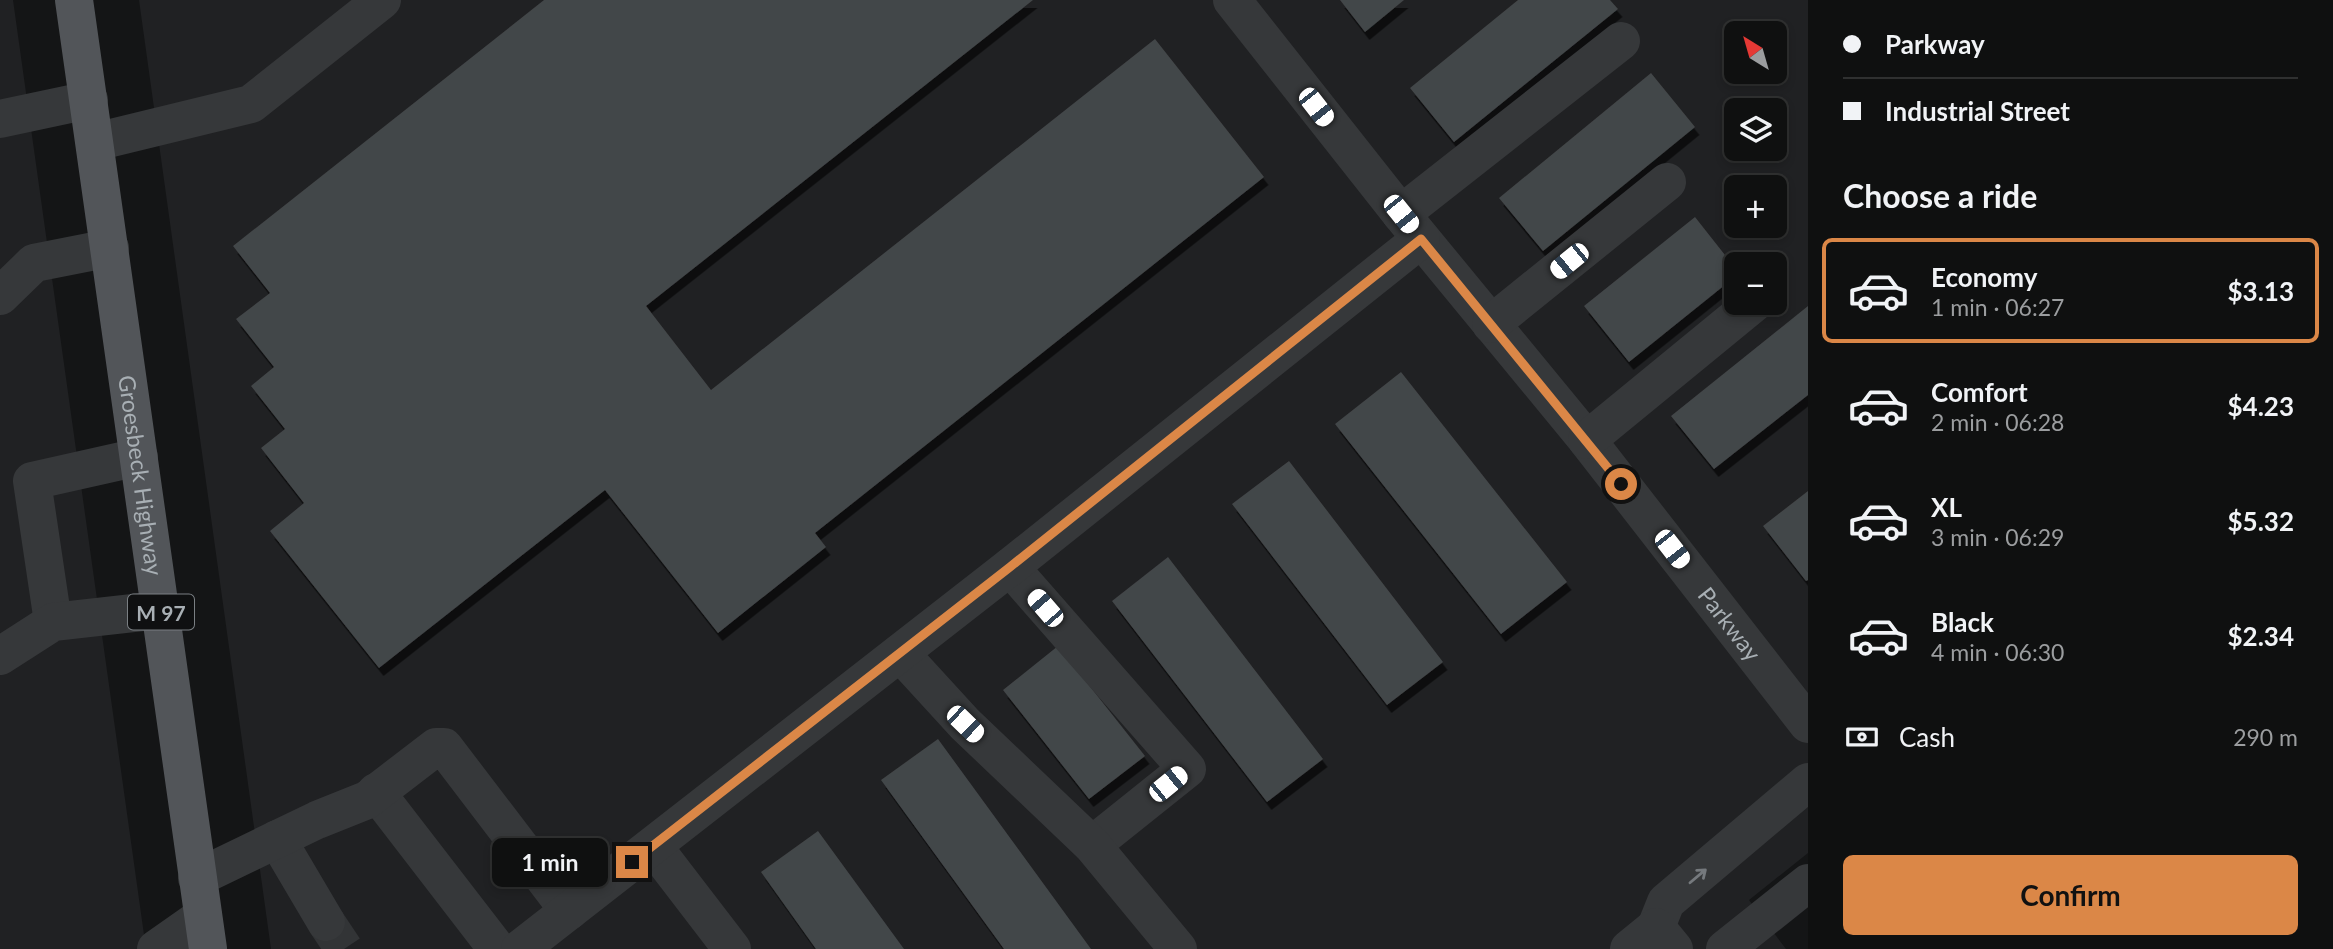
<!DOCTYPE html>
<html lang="en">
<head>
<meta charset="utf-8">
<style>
	:root { --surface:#0f1010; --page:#1d1e1e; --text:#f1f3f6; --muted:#9b9d9f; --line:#2f3030; --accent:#db8747 }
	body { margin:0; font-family:Lato,sans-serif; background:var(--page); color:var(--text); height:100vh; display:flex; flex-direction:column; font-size:26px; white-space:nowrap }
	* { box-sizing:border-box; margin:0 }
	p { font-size:23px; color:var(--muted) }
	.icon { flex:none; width:38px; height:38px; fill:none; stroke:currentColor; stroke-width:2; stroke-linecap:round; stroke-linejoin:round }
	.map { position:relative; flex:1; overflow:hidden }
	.panel { display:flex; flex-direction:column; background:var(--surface); width:525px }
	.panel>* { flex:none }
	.top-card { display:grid; align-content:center; height:154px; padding:0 35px; background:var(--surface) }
	.needle { width:46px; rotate:323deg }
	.fabs { position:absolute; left:1724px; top:21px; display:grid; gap:14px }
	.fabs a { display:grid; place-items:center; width:63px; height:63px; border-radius:10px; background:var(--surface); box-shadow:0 4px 10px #0003,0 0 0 2px var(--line); font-size:35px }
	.end { position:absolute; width:32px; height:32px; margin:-16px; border:9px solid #db8747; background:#111; box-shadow:0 0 0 4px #111 }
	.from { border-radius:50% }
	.bubble { position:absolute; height:49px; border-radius:10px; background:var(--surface); box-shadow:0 4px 10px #0003,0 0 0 2px var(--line); font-size:23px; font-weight:700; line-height:49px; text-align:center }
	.car { position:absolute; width:21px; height:42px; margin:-21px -10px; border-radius:9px; box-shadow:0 0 5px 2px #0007; background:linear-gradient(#fff 24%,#345 0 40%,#fff 0 76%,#345 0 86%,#fff 0) }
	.top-card b { display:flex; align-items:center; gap:24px; height:66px; font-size:26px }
	.top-card b+b { border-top:2px solid var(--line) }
	.top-card i { width:18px; height:18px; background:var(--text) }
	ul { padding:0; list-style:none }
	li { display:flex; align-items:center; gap:21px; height:105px; margin:0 14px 10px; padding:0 21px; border:4px solid transparent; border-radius:10px }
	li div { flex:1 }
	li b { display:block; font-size:26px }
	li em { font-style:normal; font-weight:700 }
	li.on { border-color:var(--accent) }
	li>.icon { width:63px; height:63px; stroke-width:1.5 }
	h2 { padding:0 35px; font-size:32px; line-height:84px }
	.pay { display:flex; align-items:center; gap:18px; height:77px; padding:0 35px; font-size:26px }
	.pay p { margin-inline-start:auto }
	.cta { display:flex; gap:14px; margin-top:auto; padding:14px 35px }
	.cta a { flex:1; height:80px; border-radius:10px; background:var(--accent); color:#111; font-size:28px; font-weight:700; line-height:80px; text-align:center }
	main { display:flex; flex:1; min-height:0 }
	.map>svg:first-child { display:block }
	.built { fill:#202123; fill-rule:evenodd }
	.building { fill:#434648; filter:url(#shadow) }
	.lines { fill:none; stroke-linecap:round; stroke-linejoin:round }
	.minor-tunnel { stroke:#323436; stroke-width:38; stroke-dasharray:38 19; stroke-linecap:butt }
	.minor { stroke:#36383a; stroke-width:38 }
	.major { stroke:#525559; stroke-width:38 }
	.oneway { stroke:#75797d }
	.route { stroke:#db8747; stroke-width:9 }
	.labels { text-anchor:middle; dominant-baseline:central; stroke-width:7; stroke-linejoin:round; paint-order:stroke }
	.shield { fill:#0f1011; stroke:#7a7f83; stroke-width:2 }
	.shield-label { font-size:21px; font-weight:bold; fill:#a8afb4 }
	.street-label { font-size:23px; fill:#a8afb4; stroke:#0f1011 }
</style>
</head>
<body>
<main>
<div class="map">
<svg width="1808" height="949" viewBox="0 0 1808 949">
	<defs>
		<filter id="shadow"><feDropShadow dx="4.5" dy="8" stdDeviation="0" flood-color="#0009"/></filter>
	</defs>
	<rect width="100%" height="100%" fill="#141516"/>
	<path class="built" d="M0 0H13L146 949H0Z
		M139 0H1808V853L1749 900 1786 949H271ZM1736 33H1774V72H1736ZM1736 110H1774V149H1736ZM1736 187H1774V226H1736ZM1736 264H1774V303H1736Z"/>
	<path class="building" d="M544 0H1033L646 306 711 390 1155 39 1264 177 815 533 826 547 718 633 605 490 379 668 270 531 304 503 261 448 285 429 251 386 274 367 236 319 270 293 233 246Z
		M1340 0H1404L1365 32Z
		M1518 0H1610L1618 9 1454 142 1410 88Z
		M1651 73 1695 127 1543 251 1499 198Z
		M1695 217 1736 269V276L1629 362 1584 306Z
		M1808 306V395L1714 469 1671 416Z
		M1401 372 1567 582 1501 634 1335 424Z
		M1289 461 1443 662 1387 705 1232 504Z
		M1808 491V580L1806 581 1763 526Z
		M1168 557 1323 759 1267 802 1112 601Z
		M1058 646 1145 756 1089 799 1003 690Z
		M938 739 1091 949H1004L881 780Z
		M818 831 904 949H816L761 872Z"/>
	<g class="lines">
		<path class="minor-tunnel" d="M326 922 344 949"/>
		<g class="minor">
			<path id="s1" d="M1232 0 1401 214 1587 440 1808 724"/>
			<path d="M0 119 89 100"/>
			<path d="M95 142 251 104 382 0"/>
			<path d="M1401 214 1621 41"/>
			<path d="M0 296 34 263 110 248"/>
			<path d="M1491 324 1667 182"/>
			<path d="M1587 440 1754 303"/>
			<path d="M1010 567 1187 769 1092 845"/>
			<path d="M53 622 32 481 139 457"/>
			<path d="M900 653 965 724 1092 845 1178 949"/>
			<path d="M0 656 53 622 160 610"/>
			<path d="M376 792 497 949"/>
			<path d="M277 839 326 922"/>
			<path d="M653 846 732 949"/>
			<path d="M197 878 317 820 367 800 436 747H444L569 911"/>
			<path d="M1656 927 1666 902 1808 782"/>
			<path d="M156 949 203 916"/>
			<path d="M520 949 1010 567 1421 239"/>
			<path d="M1629 949 1656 927 1674 949"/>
			<path d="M1725 949 1808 883"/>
		</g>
		<path class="major" id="s2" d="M74 0 208 949"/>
	</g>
	<defs><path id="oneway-shaft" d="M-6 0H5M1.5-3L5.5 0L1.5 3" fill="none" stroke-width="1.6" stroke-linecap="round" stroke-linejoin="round" transform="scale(1.75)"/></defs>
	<use class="oneway" href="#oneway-shaft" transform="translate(1698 876) rotate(-40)"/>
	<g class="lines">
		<path class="route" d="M632 862 1010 567 1421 239 1621 484"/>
	</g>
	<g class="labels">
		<rect class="shield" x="128" y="594.5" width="66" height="35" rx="5"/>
		<g class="shield-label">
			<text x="161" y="612">M 97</text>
		</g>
		<g class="street-label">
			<text stroke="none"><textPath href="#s2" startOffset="480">Groesbeck Highway</textPath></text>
			<text stroke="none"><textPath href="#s1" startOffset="798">Parkway</textPath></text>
		</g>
	</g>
</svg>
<div class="fabs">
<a><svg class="needle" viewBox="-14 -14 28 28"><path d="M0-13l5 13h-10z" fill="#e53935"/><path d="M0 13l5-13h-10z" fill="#9b9d9f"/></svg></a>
<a><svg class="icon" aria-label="layers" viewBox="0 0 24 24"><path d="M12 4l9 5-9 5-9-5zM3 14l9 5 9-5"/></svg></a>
<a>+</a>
<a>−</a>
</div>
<i class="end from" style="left:1621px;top:484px"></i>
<i class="end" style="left:632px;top:862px"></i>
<div class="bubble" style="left:492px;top:838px;width:116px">1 min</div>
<i class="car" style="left:1316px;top:107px;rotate:142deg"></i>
<i class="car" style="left:1401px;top:214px;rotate:141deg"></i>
<i class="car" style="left:1569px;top:261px;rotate:231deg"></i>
<i class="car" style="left:1672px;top:549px;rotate:142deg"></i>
<i class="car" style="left:1045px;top:608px;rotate:319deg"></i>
<i class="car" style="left:965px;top:724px;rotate:134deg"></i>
<i class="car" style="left:1168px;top:784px;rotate:51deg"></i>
</div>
<section class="panel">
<div class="top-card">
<b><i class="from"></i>Parkway</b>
<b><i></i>Industrial Street</b>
</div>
<h2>Choose a ride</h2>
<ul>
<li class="on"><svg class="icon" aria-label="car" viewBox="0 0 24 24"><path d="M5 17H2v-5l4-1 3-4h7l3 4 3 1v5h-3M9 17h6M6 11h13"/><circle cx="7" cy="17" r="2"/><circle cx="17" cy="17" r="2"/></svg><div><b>Economy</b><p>1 min · 06:27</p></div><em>$3.13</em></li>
<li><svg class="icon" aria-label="car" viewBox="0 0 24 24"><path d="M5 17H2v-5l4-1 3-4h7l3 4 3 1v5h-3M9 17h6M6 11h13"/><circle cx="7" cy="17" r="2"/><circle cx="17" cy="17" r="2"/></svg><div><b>Comfort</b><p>2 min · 06:28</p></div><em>$4.23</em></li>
<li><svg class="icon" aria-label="car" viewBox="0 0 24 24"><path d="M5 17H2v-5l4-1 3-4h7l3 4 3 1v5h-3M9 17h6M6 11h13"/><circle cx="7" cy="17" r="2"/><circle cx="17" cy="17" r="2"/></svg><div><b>XL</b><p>3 min · 06:29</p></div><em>$5.32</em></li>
<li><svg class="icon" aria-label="car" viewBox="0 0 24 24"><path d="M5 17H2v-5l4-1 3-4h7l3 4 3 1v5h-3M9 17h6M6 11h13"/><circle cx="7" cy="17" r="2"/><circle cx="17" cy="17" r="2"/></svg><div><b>Black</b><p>4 min · 06:30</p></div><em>$2.34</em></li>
</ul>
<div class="pay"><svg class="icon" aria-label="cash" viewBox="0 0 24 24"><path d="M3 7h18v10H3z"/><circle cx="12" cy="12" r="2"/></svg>Cash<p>290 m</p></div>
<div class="cta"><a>Confirm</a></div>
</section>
</main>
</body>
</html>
